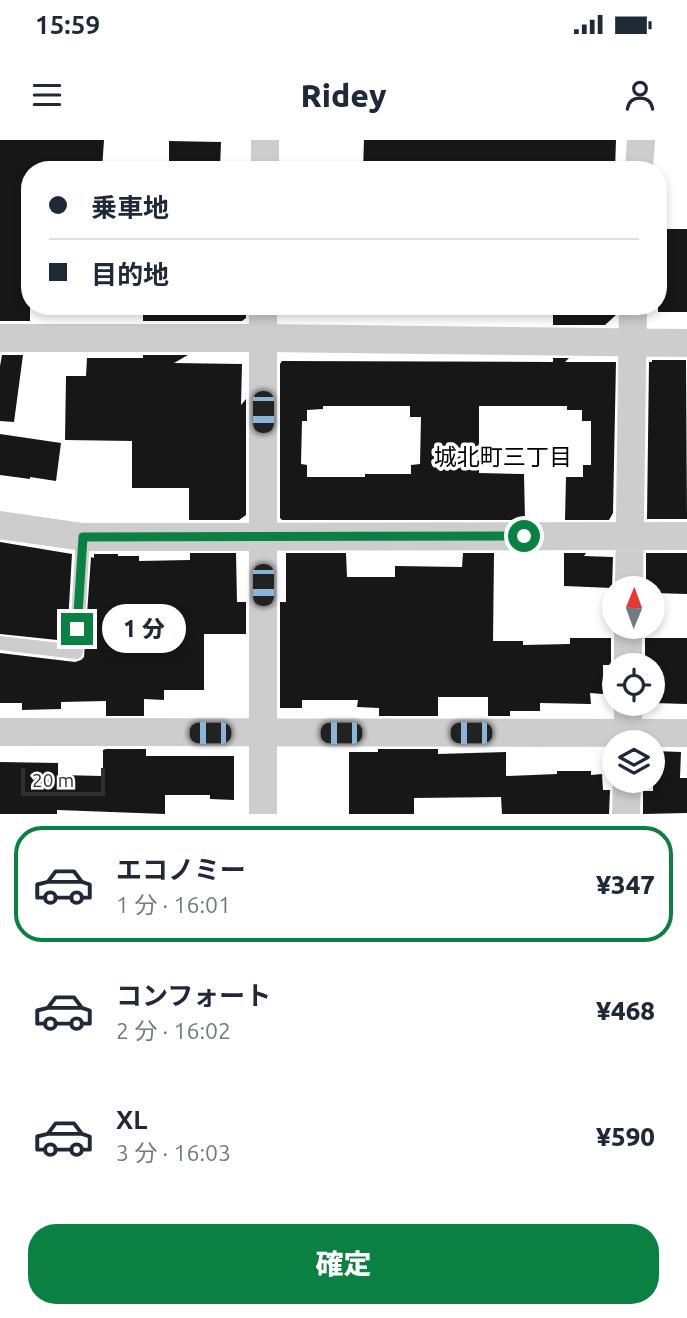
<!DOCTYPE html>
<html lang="ja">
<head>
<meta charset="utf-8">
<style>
	:root { --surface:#fff; --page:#f6f6f7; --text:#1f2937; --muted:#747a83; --line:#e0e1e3; --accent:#0b8043 }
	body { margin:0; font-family:Ubuntu,"Noto Sans JP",sans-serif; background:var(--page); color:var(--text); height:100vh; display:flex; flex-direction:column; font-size:26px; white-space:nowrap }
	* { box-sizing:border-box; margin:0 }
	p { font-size:23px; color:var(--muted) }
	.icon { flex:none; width:38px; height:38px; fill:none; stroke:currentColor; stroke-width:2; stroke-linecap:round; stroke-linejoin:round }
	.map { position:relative; height:674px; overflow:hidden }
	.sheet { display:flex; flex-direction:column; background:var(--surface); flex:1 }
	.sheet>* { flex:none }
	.hud { position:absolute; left:21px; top:21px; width:646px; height:154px; border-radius:28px; box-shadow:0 4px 10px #0003; display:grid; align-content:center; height:154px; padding:0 28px; background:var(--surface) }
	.needle { width:46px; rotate:1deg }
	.fabs { position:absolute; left:602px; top:436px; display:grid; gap:14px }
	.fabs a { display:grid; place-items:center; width:63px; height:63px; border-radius:50%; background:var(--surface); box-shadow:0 4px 10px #0003; font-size:35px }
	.scale { position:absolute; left:21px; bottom:18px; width:84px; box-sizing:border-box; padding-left:7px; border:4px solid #303030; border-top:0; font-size:19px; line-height:24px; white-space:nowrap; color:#303030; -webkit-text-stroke:5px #fff; paint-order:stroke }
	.end { position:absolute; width:32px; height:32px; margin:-16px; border:9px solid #0b8043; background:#fff; box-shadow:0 0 0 4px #fff }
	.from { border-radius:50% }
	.bubble { position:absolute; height:49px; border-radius:24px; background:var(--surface); box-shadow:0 4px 10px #0003; font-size:23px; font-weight:800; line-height:49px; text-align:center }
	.car { position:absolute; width:21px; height:42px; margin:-21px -10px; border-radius:9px; box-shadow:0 0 5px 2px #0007; background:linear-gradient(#222 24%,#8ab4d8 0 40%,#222 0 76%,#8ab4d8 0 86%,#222 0) }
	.hud b { display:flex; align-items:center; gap:24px; height:66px; font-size:26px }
	.hud b+b { border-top:2px solid var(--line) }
	.hud i { width:18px; height:18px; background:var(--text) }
	ul { padding:12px 0 0; list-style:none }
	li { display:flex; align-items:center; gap:21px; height:116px; margin:0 14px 10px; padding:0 14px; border:4px solid transparent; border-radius:28px }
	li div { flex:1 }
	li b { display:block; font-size:26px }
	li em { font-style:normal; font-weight:800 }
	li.on { border-color:var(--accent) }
	li>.icon { width:63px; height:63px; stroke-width:1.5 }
	.cta { display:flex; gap:14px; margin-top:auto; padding:14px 28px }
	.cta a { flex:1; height:80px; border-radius:28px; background:var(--accent); color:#fff; font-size:28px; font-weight:800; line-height:80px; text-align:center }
	.status { display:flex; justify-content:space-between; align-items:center; height:49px; padding:0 35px; background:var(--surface); direction:ltr }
	.status svg { height:19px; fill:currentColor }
	header { display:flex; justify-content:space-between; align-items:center; height:91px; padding:0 28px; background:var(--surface); font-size:32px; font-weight:800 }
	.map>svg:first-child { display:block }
	.building { fill:#171717; fill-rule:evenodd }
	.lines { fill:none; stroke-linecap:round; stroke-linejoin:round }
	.service { stroke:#cdcdcd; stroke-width:14 }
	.minor { stroke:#cdcdcd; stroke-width:28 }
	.route { stroke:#0b8043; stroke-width:9 }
	.labels { text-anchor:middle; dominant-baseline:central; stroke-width:7; stroke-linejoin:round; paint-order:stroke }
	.neighbourhood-label { font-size:23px; fill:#000; stroke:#fff }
</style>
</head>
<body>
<div class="status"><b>15:59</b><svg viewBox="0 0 49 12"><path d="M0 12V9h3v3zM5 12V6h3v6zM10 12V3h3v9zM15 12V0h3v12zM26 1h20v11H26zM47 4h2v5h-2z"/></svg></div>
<header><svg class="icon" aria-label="menu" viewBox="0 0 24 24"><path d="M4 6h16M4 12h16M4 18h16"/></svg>Ridey<svg class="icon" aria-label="person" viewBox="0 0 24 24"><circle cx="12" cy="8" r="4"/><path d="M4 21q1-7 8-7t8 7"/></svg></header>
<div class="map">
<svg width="687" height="674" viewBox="0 0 687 674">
	<rect width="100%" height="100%" fill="#fff"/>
	<path class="building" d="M0 0H104L102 30H30V181H0Z
		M364 0H616L615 30H363Z
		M169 1 221 2 220 30 169 29Z
		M658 89H687V172H658Z
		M143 166H246V178L242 181H143Z
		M553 166H616V175L605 185H553Z
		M2 215H23L14 282 0 281V226Z
		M143 215H188L174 223 242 224 241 265 246 259V375L239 380H189V348H132V301L65 300 66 236H86L87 218H143Z
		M553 218H569L565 222H616L613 373 609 380H565L566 337H583V325H591V281H582V270H567V266H479V333L524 334 525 380H282L280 378V224L282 221 553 222ZM323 266H410V277H421L420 324 411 325V334H365V337H307V325L301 324 302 281H307V270L323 269Z
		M652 220H686L687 379H647L649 222H652Z
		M0 294 61 303 56 341 30 337V339L0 335Z
		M0 402 72 414 67 501 0 494Z
		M190 413H236L237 462H246V494H204V550H164V560L144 559V576H106V561L61 562V569L22 570V563H0V513L75 522 81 520 84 517 91 417 94 418V414H118V416H139V421L190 420Z
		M286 413H346L347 437H395V426L462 427 463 413H494L493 501H523V505L570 504V498H611V525H603V554L590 553 591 564 540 563V571H510V576H488V557H438V576H379V568L357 567 358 560H302V568H280V462H286Z
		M564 413H586L584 416 613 417 612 448 564 446Z
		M646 413H687V454L653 453V448H646Z
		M645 498H687V564L653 563V525H645Z
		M106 609H146V616H234V660L210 659V655H165V674L57 670V674H0V622L58 623V635L103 636V610Z
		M378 609H438V614L506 612V636L557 634V631H591V635L602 634 603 650H610L609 674H502L501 657 414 658V674H349V612H378Z
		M654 611 681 612 680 638H687V673L643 674V651H653Z"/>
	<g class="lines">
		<path class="service" d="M0 503 76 512 83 397"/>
		<path class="minor" d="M265 30V0
			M639 30 641 0
			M263 166V674
			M0 198H263L687 203
			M0 385 83 397 687 396
			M629 448 633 166
			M628 525V486
			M0 592 687 593
			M628 602V564
			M626 674 627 640"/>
	</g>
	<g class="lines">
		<path class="route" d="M77 489 83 397 524 396"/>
	</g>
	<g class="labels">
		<g class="neighbourhood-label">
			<text x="503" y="316">城北町三丁目</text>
		</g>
	</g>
</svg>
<div class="fabs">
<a><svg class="needle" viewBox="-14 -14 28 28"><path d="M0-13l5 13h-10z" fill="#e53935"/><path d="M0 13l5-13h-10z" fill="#747a83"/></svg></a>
<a><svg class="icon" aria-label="locate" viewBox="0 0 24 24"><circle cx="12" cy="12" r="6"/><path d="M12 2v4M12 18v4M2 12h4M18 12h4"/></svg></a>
<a><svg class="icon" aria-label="layers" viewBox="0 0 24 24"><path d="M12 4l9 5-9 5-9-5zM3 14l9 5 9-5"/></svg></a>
</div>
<div class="scale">20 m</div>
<i class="end from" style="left:524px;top:396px"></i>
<i class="end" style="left:77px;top:489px"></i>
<div class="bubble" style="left:102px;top:464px;width:84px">1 分</div>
<i class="car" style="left:263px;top:272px;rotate:180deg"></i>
<i class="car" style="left:263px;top:445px;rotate:180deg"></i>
<i class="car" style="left:210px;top:593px;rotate:270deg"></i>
<i class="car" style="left:341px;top:593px;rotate:270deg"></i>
<i class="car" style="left:471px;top:593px;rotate:270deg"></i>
<div class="hud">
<b><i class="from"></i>乗車地</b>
<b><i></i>目的地</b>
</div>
</div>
<section class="sheet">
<ul>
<li class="on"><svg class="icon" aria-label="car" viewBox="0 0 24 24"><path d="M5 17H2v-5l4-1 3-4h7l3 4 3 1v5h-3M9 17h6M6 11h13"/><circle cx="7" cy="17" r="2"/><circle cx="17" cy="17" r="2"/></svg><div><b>エコノミー</b><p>1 分 · 16:01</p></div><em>¥347</em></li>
<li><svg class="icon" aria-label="car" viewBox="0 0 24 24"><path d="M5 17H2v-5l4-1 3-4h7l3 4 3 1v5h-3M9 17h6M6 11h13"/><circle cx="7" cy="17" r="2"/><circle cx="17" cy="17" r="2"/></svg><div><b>コンフォート</b><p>2 分 · 16:02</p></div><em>¥468</em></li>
<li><svg class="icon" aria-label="car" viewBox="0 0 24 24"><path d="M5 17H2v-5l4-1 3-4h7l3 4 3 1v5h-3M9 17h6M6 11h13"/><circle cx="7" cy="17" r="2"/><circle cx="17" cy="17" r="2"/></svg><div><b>XL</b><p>3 分 · 16:03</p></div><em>¥590</em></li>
</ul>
<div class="cta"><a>確定</a></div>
</section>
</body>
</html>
